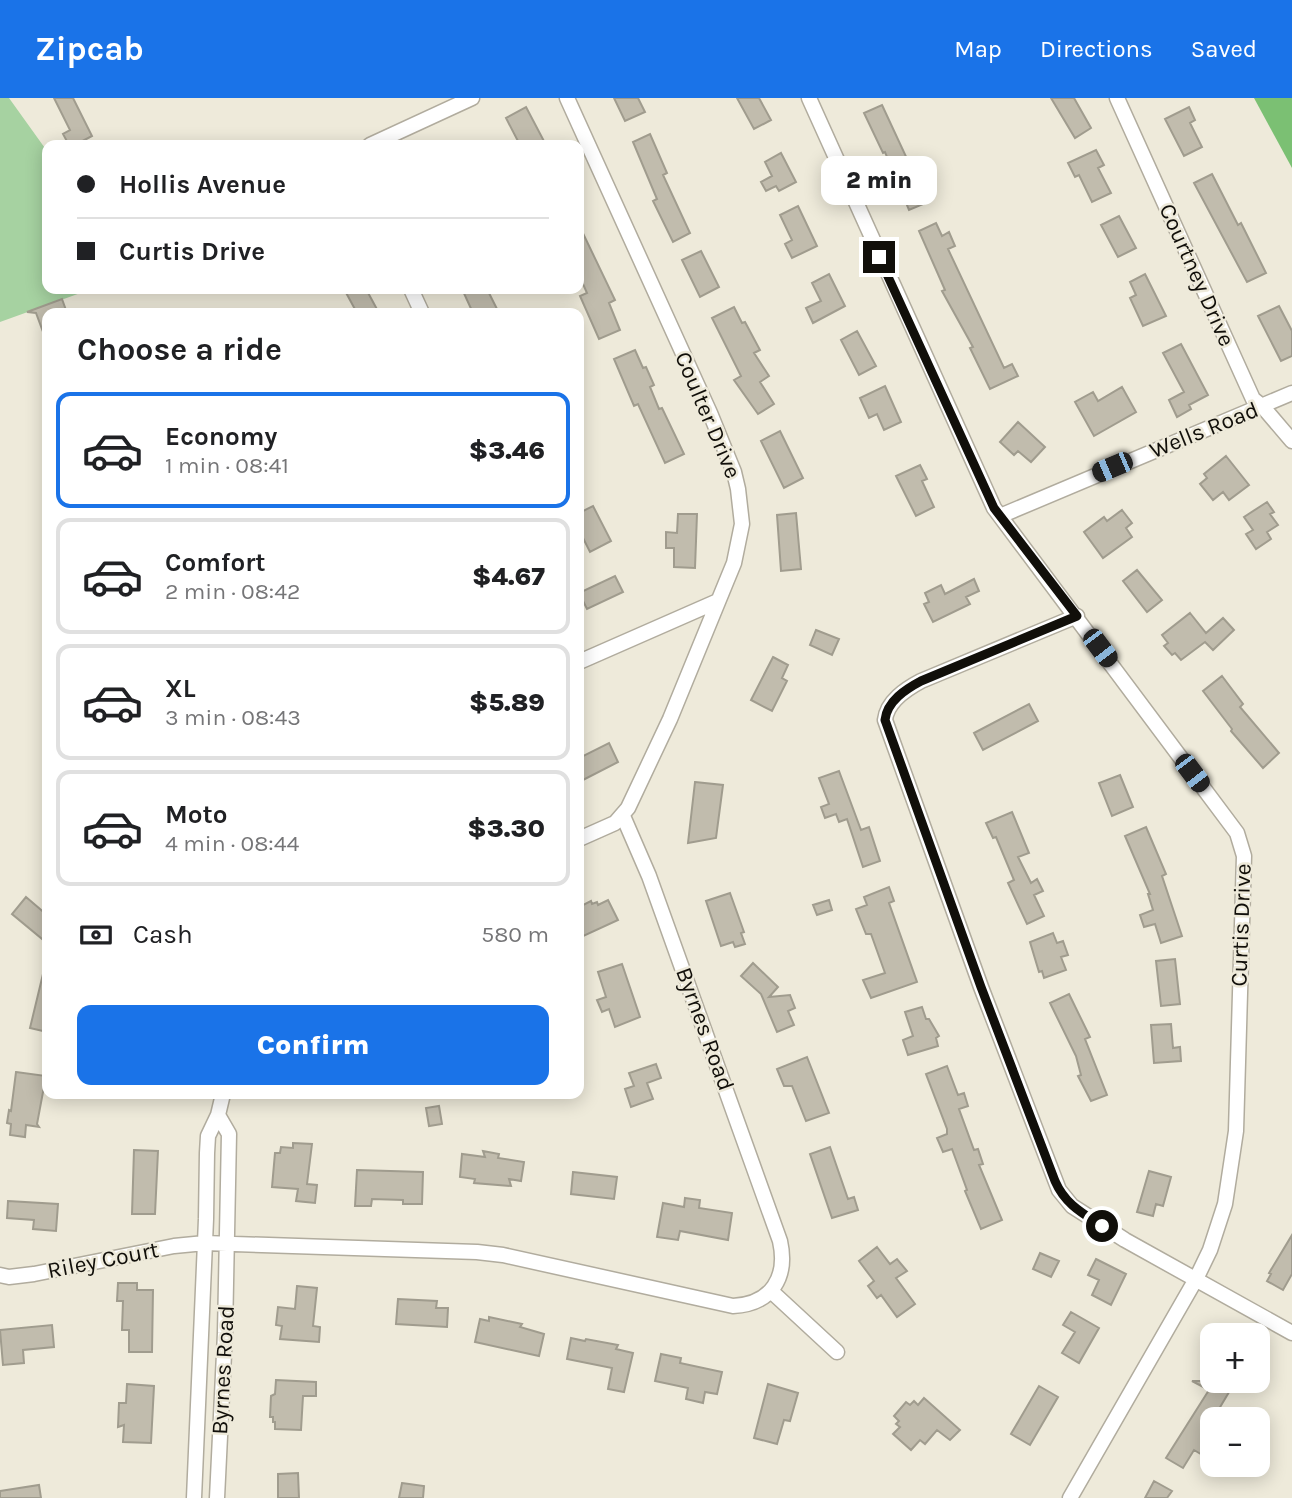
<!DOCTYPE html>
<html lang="en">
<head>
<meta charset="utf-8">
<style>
	:root { --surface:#fff; --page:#f2f2f2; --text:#202124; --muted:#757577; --line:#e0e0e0; --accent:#1a73e8 }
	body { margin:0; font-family:Karla,sans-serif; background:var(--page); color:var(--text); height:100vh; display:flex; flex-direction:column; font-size:26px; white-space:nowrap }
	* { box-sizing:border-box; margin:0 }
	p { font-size:23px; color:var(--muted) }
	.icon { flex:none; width:38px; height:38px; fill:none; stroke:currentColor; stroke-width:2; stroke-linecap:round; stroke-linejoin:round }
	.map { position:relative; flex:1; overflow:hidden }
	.panel { position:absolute; left:42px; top:210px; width:542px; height:791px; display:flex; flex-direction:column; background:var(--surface); border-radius:14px; box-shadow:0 4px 18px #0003 }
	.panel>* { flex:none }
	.top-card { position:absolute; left:42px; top:42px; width:542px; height:154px; border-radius:14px; box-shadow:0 4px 18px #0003; display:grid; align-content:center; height:154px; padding:0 35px; background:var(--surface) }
	.controls { position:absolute; left:1200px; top:1225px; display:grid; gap:14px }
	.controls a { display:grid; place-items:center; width:70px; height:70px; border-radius:14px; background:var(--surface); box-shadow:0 4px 18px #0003; font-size:35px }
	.end { position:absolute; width:32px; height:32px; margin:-16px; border:9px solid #110f0a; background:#fff; box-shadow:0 0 0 4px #fff }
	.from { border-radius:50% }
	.bubble { position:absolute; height:49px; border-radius:14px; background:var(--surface); box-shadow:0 4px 18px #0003; font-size:23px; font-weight:800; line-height:49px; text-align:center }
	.car { position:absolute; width:21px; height:42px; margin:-21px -10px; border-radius:9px; box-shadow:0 0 5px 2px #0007; background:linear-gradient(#222 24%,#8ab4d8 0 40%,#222 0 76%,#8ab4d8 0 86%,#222 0) }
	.top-card b { display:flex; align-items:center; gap:24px; height:66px; font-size:26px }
	.top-card b+b { border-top:2px solid var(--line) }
	.top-card i { width:18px; height:18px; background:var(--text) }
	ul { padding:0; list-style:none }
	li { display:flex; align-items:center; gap:21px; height:116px; margin:0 14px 10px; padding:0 21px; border:4px solid var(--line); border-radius:14px }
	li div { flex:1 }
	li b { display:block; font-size:26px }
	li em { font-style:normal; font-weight:800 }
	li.active { border-color:var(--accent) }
	li>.icon { width:63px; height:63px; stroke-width:1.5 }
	h2 { padding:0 35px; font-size:32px; line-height:84px }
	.pay { display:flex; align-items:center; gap:18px; height:77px; padding:0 35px; font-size:26px }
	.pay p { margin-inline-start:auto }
	.primary-button { display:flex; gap:14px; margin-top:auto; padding:14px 35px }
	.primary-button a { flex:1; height:80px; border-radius:14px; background:var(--accent); color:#fff; font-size:28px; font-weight:800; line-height:80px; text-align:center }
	header { display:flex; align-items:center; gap:42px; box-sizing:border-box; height:98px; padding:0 35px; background:var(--accent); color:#fff }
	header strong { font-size:33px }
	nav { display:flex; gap:38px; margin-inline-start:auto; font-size:24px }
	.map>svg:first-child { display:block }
	.green { fill:#a6d2a1 }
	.forest { fill:#7bc073 }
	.building { fill:#c1bcad; stroke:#a09c8e; stroke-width:2 }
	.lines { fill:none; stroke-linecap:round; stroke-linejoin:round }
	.minor-casing { stroke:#b1ac9e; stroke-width:17 }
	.minor { stroke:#fff; stroke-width:14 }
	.route { stroke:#110f0a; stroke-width:9 }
	.labels { text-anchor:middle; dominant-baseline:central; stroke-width:5; stroke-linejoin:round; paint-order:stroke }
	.street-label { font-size:23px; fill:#110f0a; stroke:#eeeada }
</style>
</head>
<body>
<header>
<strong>Zipcab</strong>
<nav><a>Map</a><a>Directions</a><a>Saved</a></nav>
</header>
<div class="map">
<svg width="1292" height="1400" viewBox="0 0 1292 1400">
	<rect width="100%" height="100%" fill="#eeeada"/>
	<path class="green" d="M0 0H9L47 53V191H87L86 193 0 224Z"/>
	<path class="forest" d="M1254 0H1292V70Z"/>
	<path class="building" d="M54 0H73L92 38 75 47 74 44 69 47 63 36 70 32Z
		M614 0H638L645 14 625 23Z
		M737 0H759L771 22 754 31Z
		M1051 0H1074L1091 30 1075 40Z
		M882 7 908 63 910 62 928 104 909 112 885 54 883 55 864 15Z
		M526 9 546 47H520L506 20Z
		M1189 9 1195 22 1190 25 1202 49 1184 58 1165 21Z
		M650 36 667 75 663 77 690 135 673 144 653 103 657 101 633 44Z
		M1096 52 1104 67 1098 70 1111 95 1092 104 1079 77 1075 79 1068 65Z
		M781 55 796 84 779 93 776 88 766 93 761 84 772 78 765 64Z
		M1212 76 1238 127 1241 125 1266 175 1247 184 1194 85Z
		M798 108 817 148 792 160 785 146 792 142 780 117Z
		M1119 118 1136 150 1118 159 1101 127Z
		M936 125 942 138 949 134 955 148 948 151 1004 270 1012 266 1018 278 990 291 970 250 973 249 942 193 945 192 919 133Z
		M579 127 615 202 609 205 620 232 599 241 580 198 587 195 579 177Z
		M701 153 719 189 700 199 682 162Z
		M829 176 845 208 813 225 806 210 821 203 812 185Z
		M1145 176 1166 218 1143 228 1130 200 1136 197 1130 184Z
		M344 191H366L379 215H357Z
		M462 191H487L499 215H473Z
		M62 201 67 215H47L46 242 36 215 27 214Z
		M1279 208 1292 233V258L1281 263 1258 218Z
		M734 209 742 225 745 224 760 252 754 255 769 278 760 284 774 306 758 316 734 282 741 278 712 220Z
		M857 233 876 268 859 277 841 242Z
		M1181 246 1208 297 1189 307 1191 311 1177 319 1169 302 1184 294 1163 255Z
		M635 252 643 270 646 269 654 287 650 289 659 311 662 310 684 356 665 365 638 306 634 308 614 261Z
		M885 288 901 324 884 332 877 316 869 320 860 300Z
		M1122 289 1136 314 1094 338 1075 304 1093 294 1098 303Z
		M1018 324 1045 349 1031 364 1018 353 1014 357 1000 344Z
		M780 333 803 380 784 390 761 343Z
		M1226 358 1249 387 1229 402 1223 394 1213 402 1200 386 1207 380 1204 376Z
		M920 367 927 381 922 383 934 409 916 418 896 378Z
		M1267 404 1274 414 1270 416 1278 427 1267 434 1271 441 1256 451 1246 436 1253 432 1244 419Z
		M593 408 611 443 590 454 579 432V415Z
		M1122 412 1132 425 1126 430 1132 439 1103 460 1084 434 1104 419 1107 423Z
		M796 415 801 471 781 473 777 417Z
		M678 416H697L695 470 674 469V450H666V434L677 435Z
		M1137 472 1162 502 1147 514 1123 483Z
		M615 478 623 494 587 511 579 495Z
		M974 481 979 493 966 499 970 506 933 524 924 506 929 504 925 495 941 487 945 496Z
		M1190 515 1206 535 1223 520 1234 532 1213 552 1205 544 1181 562 1175 555 1172 557 1164 548 1168 545 1162 537Z
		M816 532 839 541 832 557 810 547Z
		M773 559 788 567 782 580 787 583 772 613 751 602Z
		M1222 578 1243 606 1240 609 1279 655 1263 670 1231 633 1232 631 1203 593Z
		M1029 606 1038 623 983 652 974 635Z
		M609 645 618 664 579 684V660Z
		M839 673 861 732 869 729 880 763 863 769 847 721 839 724 836 716 825 720 821 709 829 706 819 680Z
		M1120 677 1133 709 1112 718 1099 685Z
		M695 684 723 687 716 740 688 745Z
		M1012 714 1029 755 1018 759 1031 785 1037 781 1043 793 1034 797 1044 818 1027 826 1008 785 1014 782 996 739 993 740 986 725Z
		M1146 729 1166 776 1162 778 1182 838 1161 845 1155 826 1144 829 1140 817 1153 812 1148 796H1150L1125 738Z
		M889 789 894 803 889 805 917 884 871 900 863 882 885 875 871 836H866L856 811 867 807 864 799Z
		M730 795 744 834 741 835 745 846 735 849 733 844 721 848 706 803Z
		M26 799 47 817V845L12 816Z
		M608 802 618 822 579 840V809L591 803 592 806 597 804 598 807Z
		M829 802 832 812 817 817 813 807Z
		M1053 835 1057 845 1063 843 1068 857 1061 859 1066 872 1044 880 1042 873 1039 874 1030 844Z
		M1175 861 1180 906 1161 908 1156 863Z
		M753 865 778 889 769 899 790 897 795 910 788 913 794 927 777 934 761 896 741 878Z
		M622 866 640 919 615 929 609 911 602 914 597 902 606 899 598 874Z
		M43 876 47 877V934L30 930Z
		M1069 896 1090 939 1085 941 1107 997 1091 1003 1078 978 1081 977 1076 958 1050 905Z
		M922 909 926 921H929L939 938 936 940 938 948 908 957 903 942 913 938 905 914Z
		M1171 926 1173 950 1180 949 1181 963 1154 965 1151 927Z
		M807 959 829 1015 806 1023 792 988H784L777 971Z
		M656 966 661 980 647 985 653 1001 631 1009 625 991 634 988 629 975Z
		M947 968 958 997 964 995 968 1008 959 1011 974 1052 978 1051 983 1066 979 1067 1002 1122 981 1131 965 1093 967 1092 952 1051 943 1054 937 1040 947 1036V1031L926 976Z
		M16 974 46 978 37 1026 39 1029 26 1027 25 1039 10 1037 11 1026 7 1025 9 1012 11 1013Z
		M439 1008 442 1026 429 1028 426 1010Z
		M293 1045 312 1046 307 1086 317 1087 315 1105 296 1103 298 1091 272 1089 275 1055H280L281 1049 293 1050Z
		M830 1049 848 1101 854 1099 858 1112 832 1120 810 1056Z
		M134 1052 158 1053 155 1116H132Z
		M483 1053 499 1056 498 1060 524 1064 521 1083 509 1081 511 1088 474 1085 475 1081 460 1079 462 1056 485 1059Z
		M357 1072 423 1074 422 1106H403V1102L372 1101 371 1108H355Z
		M1149 1073 1171 1079 1163 1108 1156 1106 1153 1118 1137 1114Z
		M573 1074 617 1079 614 1101 571 1096Z
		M685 1100 700 1102 699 1110 732 1115 728 1142 680 1133 678 1142 657 1139 663 1105 684 1109Z
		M8 1103 58 1106 56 1133 33 1131 34 1122 7 1120Z
		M1292 1137V1176L1283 1192 1267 1183 1271 1176 1269 1175Z
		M877 1149 890 1166 897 1161 907 1173 896 1180 915 1206 897 1219 881 1197 877 1200 868 1188 874 1183 859 1163Z
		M1040 1155 1059 1163 1051 1179 1033 1171Z
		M1096 1161 1126 1176 1111 1207 1092 1197 1099 1182 1088 1177Z
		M118 1185H137V1192H153L152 1254H129V1232H122L123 1203H117Z
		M297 1188 317 1190 313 1228 320 1229 319 1244 280 1241 282 1228 276 1227 278 1209 295 1211Z
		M398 1201 437 1203 436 1210H448L447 1229 396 1226Z
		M1071 1214 1099 1230 1079 1265 1062 1255 1075 1234 1063 1227Z
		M489 1219 522 1226 520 1229 544 1236 539 1258 475 1244 480 1221 489 1223Z
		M52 1227 54 1249 23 1252 24 1265 3 1267 0 1232Z
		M571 1240 585 1243 586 1241 618 1247 616 1251 633 1255 624 1294 608 1291 612 1270 567 1261Z
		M661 1256 681 1260 680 1265 722 1274 717 1296 705 1294 703 1305 686 1301 688 1290 655 1283Z
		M276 1282 316 1284V1298H303L301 1332 275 1331V1324H273V1319H270L271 1298 275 1296Z
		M1192 1283H1222L1232 1289 1213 1321V1343L1204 1358 1194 1352 1183 1370 1166 1360 1209 1292Z
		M127 1286 154 1288 151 1345 123 1344 124 1327 118 1329 119 1305H126Z
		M768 1286 798 1295 790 1323 784 1322 777 1346 754 1340Z
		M1039 1288 1058 1299 1030 1347 1011 1336Z
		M924 1300 960 1332 950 1342 937 1332 925 1346 920 1342 911 1352 893 1336 900 1329 896 1326 899 1323 894 1318 906 1304 910 1307 914 1303 918 1307Z
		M298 1375 299 1400H278V1376Z
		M1154 1383 1172 1393 1167 1400H1145Z
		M402 1385 424 1388 423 1400H399Z
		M39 1387 41 1400H0V1393Z"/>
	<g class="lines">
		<defs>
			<path id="minor" d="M567 0 710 315 734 374 738 391 742 426 734 465 727 482 670 621 628 710 615 725 579 741
				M809 0 994 410 1237 735 1244 758 1236 1033 1225 1106 1210 1152 1196 1181 1070 1400
				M1117 0 1253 301 1263 309 1292 343
				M370 47 472 0
				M411 191 422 215
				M1000 418 1292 295
				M1077 518 921 583C906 591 887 603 885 622L981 889 1059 1092 1072 1108 1125 1142 1292 1235
				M579 564 718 503
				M0 1177 9 1179 34 1176 174 1148 205 1145 477 1154 503 1157 733 1208C772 1206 788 1179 780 1143L649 778 623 718
				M771 1193 837 1254
				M194 1400 206 1121 207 1055 208 1038 218 1017 223 996
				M217 1400 225 1235 229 1036 218 1017"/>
		</defs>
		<use href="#minor" class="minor-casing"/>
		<use href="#minor" class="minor"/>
	</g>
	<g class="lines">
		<path class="route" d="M879 159 994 410 1077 518 921 583C906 591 887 603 885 622L981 889 1055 1083C1065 1106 1082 1115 1102 1128"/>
	</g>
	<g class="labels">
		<g class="street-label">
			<text transform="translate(1197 177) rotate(66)">Courtney Drive</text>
			<text transform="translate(708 317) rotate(67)">Coulter Drive</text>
			<text transform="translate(1204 332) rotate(-22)">Wells Road</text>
			<text transform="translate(1241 827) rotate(-88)">Curtis Drive</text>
			<text transform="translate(705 931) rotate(70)">Byrnes Road</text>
			<text transform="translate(103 1162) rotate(-11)">Riley Court</text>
			<text transform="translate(223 1272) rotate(-87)">Byrnes Road</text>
		</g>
	</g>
</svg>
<div class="controls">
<a>+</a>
<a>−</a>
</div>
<i class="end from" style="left:1102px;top:1128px"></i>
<i class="end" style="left:879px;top:159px"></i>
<div class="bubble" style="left:821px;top:58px;width:116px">2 min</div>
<i class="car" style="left:1112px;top:369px;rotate:247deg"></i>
<i class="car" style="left:1100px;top:550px;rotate:143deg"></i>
<i class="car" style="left:1192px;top:675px;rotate:143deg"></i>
<div class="top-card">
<b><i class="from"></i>Hollis Avenue</b>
<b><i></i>Curtis Drive</b>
</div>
<section class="panel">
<h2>Choose a ride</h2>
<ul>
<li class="active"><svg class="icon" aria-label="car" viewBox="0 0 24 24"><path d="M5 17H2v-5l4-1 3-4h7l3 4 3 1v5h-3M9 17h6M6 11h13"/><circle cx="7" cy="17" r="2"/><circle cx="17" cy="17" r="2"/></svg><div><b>Economy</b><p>1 min · 08:41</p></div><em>$3.46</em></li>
<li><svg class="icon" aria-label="car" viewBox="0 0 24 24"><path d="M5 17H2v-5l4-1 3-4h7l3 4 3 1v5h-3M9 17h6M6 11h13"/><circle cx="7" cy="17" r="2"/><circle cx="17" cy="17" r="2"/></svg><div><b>Comfort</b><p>2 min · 08:42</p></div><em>$4.67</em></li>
<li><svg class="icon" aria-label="car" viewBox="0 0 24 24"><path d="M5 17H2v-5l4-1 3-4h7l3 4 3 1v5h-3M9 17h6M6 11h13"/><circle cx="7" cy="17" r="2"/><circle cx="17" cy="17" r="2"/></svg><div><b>XL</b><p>3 min · 08:43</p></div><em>$5.89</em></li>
<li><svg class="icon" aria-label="car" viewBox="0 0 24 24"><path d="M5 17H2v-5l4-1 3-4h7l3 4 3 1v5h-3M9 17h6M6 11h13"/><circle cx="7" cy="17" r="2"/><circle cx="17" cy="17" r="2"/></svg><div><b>Moto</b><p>4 min · 08:44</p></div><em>$3.30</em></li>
</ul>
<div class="pay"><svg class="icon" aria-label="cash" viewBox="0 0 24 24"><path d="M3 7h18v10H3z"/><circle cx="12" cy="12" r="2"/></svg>Cash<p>580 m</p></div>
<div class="primary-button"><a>Confirm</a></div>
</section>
</div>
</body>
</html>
